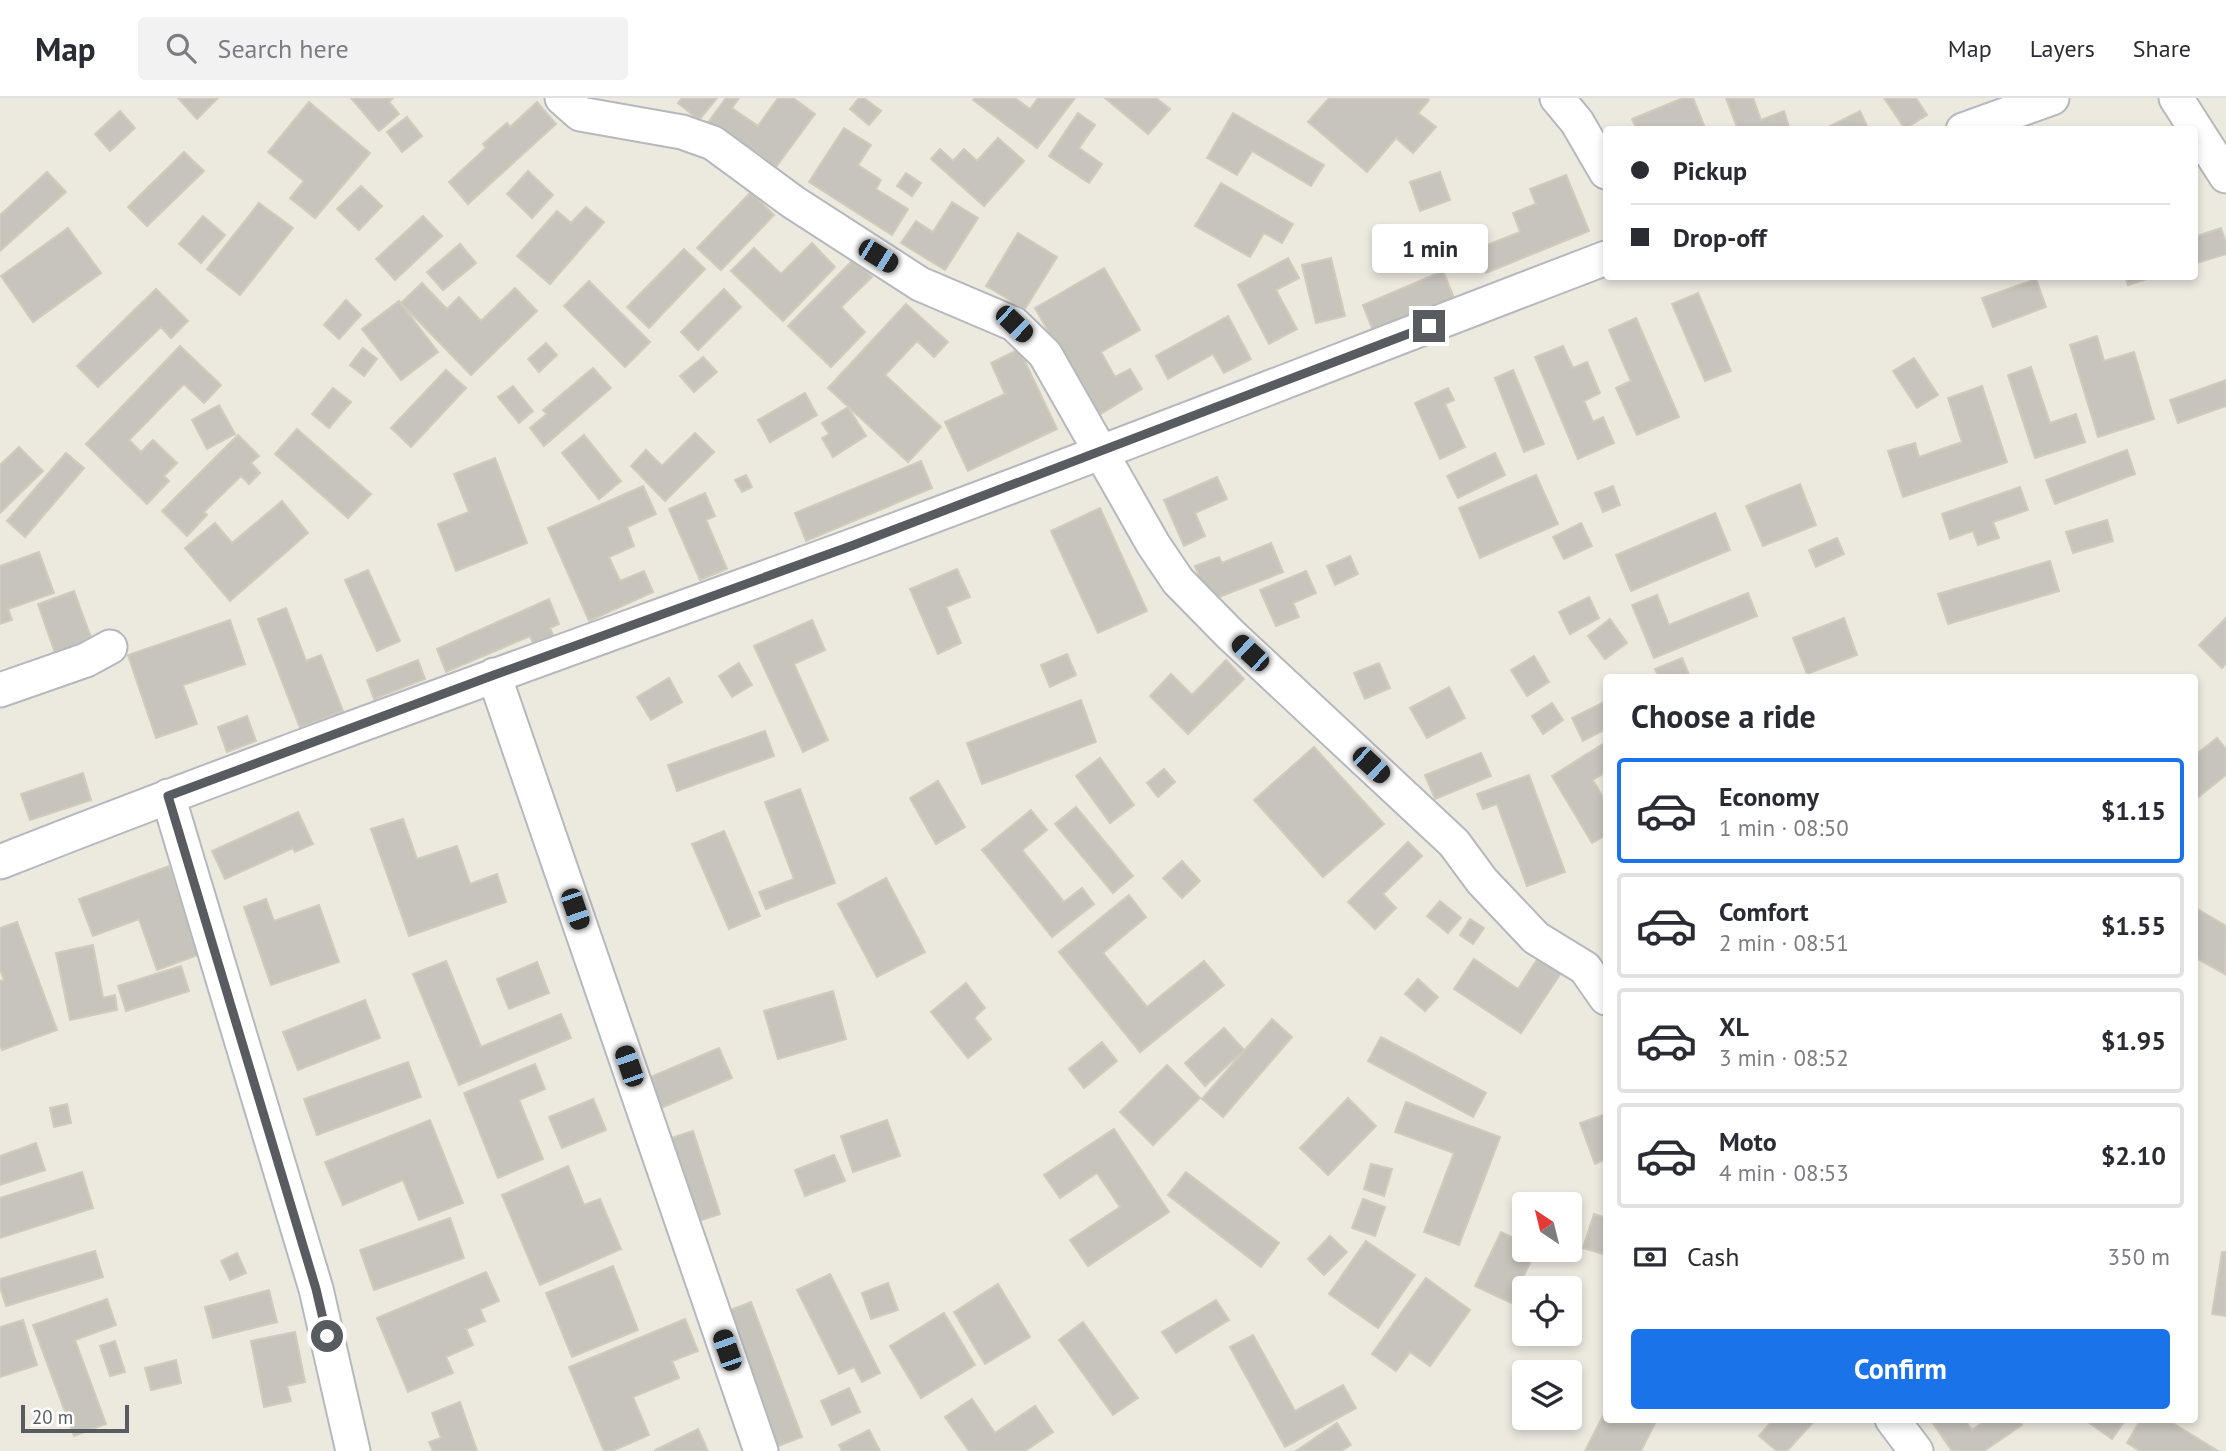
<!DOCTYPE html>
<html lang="en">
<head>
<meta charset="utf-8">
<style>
	:root { --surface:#fff; --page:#f2f2f3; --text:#2b2b33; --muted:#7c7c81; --line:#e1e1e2; --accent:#1a73e8 }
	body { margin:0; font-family:"PT Sans",sans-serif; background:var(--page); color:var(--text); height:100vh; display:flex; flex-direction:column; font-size:26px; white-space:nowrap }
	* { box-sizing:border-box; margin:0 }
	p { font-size:23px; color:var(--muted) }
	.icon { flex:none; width:38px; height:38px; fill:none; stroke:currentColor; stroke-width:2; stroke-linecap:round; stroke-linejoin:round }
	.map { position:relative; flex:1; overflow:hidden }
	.sheet { position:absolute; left:1603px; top:576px; width:595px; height:749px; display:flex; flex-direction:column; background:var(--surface); border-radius:7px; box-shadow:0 4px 10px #0003 }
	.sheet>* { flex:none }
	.guide { position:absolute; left:1603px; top:28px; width:595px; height:154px; border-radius:7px; box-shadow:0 4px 10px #0003; display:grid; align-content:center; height:154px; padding:0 28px; background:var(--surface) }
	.needle { width:46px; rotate:325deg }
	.tools { position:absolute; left:1512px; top:1094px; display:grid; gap:14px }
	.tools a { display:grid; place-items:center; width:70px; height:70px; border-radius:7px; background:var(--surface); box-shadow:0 4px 10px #0003; font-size:35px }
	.scale { position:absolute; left:21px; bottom:18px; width:108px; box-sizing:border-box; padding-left:7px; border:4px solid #585c61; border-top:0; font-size:19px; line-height:24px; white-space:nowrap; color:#585c61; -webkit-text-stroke:5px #fff; paint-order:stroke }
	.end { position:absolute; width:32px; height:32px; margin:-16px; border:9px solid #585c61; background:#fff; box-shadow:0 0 0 4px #fff }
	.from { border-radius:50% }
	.bubble { position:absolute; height:49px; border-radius:7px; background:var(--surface); box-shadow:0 4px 10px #0003; font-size:23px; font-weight:700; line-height:49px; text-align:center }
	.car { position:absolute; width:21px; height:42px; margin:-21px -10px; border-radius:9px; box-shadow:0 0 5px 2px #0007; background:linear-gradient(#222 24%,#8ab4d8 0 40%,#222 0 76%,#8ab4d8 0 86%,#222 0) }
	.guide b { display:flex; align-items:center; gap:24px; height:66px; font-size:26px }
	.guide b+b { border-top:2px solid var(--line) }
	.guide i { width:18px; height:18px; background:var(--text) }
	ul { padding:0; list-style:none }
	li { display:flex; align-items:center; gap:21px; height:105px; margin:0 14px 10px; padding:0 14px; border:4px solid var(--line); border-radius:7px }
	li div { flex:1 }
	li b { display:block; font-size:26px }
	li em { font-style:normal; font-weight:700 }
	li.on { border-color:var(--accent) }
	li>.icon { width:63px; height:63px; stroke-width:1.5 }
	h2 { padding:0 28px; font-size:32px; line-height:84px }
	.pay { display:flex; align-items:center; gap:18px; height:77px; padding:0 28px; font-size:26px }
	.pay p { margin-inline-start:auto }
	.action { display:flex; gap:14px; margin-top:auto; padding:14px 28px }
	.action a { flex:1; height:80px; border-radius:7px; background:var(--accent); color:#fff; font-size:28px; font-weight:700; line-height:80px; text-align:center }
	header { display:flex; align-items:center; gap:42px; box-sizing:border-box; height:98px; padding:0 35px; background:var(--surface); border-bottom:2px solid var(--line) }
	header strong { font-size:33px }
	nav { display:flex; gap:38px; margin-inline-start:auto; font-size:24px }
	.search { width:490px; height:63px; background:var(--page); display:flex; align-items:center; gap:18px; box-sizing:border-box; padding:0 24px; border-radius:7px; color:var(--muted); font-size:26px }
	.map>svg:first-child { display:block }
	.building { fill:#c7c4bc; stroke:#d1cbbd; stroke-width:2 }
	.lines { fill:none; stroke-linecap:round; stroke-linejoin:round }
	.street-casing { stroke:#b5b8bd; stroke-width:37 }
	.street { stroke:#fff; stroke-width:33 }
	.route { stroke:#585c61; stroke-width:9 }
</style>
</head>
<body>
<header>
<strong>Map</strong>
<div class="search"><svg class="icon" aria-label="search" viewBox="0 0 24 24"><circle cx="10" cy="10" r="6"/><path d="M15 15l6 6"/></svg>Search here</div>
<nav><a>Map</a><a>Layers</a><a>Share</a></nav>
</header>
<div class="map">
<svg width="2226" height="1353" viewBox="0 0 2226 1353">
	<rect width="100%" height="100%" fill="#ece9df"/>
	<path class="building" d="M178 0H218L197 21Z
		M351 0H393L389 4 399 16 379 33Z
		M682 0H717L699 22 678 5Z
		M726 0H739L732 10 758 28 778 0H793L815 16 770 77 704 30Z
		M859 0H864L881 13 869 27 850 11Z
		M975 0H1015L1030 11 1038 0H1075L1037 50 973 2Z
		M1105 0H1156L1170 11 1148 36Z
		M1329 0H1427L1429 2 1418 15 1436 29 1413 55 1396 40 1367 74 1308 24Z
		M1683 0H1693L1706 32H1637L1632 21Z
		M1726 0H1753L1761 22 1784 13 1790 32H1738Z
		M1884 0H1916L1927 17 1905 31Z
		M309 4 370 55 315 120 290 100 304 83 268 54Z
		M537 4 556 26 468 106 449 84 486 50 483 46 507 25 510 29Z
		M120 13 135 30 110 53 95 36Z
		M1860 13 1869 32H1831L1830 28Z
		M1078 15 1095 27 1079 50 1102 66 1089 85 1049 58Z
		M1233 15 1324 67 1311 88 1252 53 1237 77 1207 60Z
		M407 19 422 38 402 54 387 34Z
		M844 30 871 47 858 67 881 82 876 91 908 111 892 137 809 84Z
		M998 40 1024 63 984 108 931 61 940 51 953 63 964 51 977 63Z
		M184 54 204 73 147 128 128 109Z
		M528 73 553 97 532 120 507 96Z
		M47 74 66 94 0 153V117Z
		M1440 74 1450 102 1420 113 1410 84Z
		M906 75 921 85 912 98 897 88Z
		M1566 77 1589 133 1486 175 1477 151 1520 134 1513 115 1536 106 1530 91Z
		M1221 85 1293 126 1282 145 1264 135 1250 159 1195 128Z
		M361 88 382 108 359 132 337 111Z
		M751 94 774 117 721 172 697 150Z
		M952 104 978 120 945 172 901 145 916 123 933 134Z
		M259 105 293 130 240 197 207 171Z
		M586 109 604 124 550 186 517 158 557 113 571 125Z
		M203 118 225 137 201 165 179 146Z
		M423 118 442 138 395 182 376 161Z
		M68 130 101 175 33 224 1 178Z
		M2221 130 2226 145V156L2194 166V139Z
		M1018 135 1057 159 1025 211 986 188Z
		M812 145 835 169 783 223 731 173 754 150 781 176Z
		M460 146 476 165 443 192 427 174Z
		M684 151 705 171 649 230 627 209Z
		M1288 160 1299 180 1276 192 1297 231 1269 246 1238 187Z
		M1331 160 1345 218 1316 225 1302 167Z
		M854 161 872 179 841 209 865 234 831 269 788 228Z
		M1104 170 1140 232 1101 254 1115 279 1130 271 1142 291 1097 318 1035 210Z
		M1443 173 1454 200 1373 233 1363 207Z
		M2125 178H2156L2128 187Z
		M2036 181 2046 209 1993 229 1982 200Z
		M589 183 650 244 625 269 564 208Z
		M422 185 447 211 459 199 481 223 515 190 537 213 471 277 401 205Z
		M156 191 188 223 171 240 161 229 98 289 77 268Z
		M724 191 741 209 698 252 681 234Z
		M1698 195 1731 273 1705 283 1672 206Z
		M346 202 361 217 339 241 324 227Z
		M399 203 438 254 401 282 362 231Z
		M906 206 948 244 934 259 917 243 885 277 941 329 908 364 828 290Z
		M1228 218 1251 261 1224 275 1213 256 1168 281 1156 258Z
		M1636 220 1679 319 1637 337 1616 290 1631 283 1609 232Z
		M2097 238 2104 263 2134 254 2154 321 2098 339 2070 247Z
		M546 245 557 257 539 274 528 261Z
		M180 248 221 287 204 305 184 286 129 342 141 354 153 342 177 365 164 378 169 383 147 406 86 346Z
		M1563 248 1573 270 1587 264 1600 295 1584 303 1593 324 1603 319 1614 345 1578 361 1535 259Z
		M363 250 377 261 364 278 350 267Z
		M1019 251 1057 331 968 373 945 324 1005 296 991 265Z
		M703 259 717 274 694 294 680 278Z
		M1914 260 1938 297 1917 310 1893 273Z
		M2031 269 2050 325 2076 316 2085 344 2035 360 2008 277Z
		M593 270 611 290 544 348 530 330 547 316 543 312Z
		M446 272 466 290 411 349 391 330Z
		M1513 272 1544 346 1524 354 1495 280Z
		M2226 282V308L2178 325 2170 302Z
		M513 288 533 313 519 325 498 299Z
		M1982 288 2007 364 1903 399 1888 353 1915 345 1919 359 1962 344 1948 300Z
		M333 290 351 304 329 330 312 316Z
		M1448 290 1454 302 1445 306 1465 349 1440 361 1415 305Z
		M805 295 817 317 770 344 758 322Z
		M219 307 235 336 207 351 192 322Z
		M848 309 866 338 833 359 822 340 829 336 822 325Z
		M297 331 371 396 348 420 275 356Z
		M695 335 714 354 665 403 631 368 646 352 662 368Z
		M238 337 259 358 251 365 260 375 249 386 241 378 204 414 207 417 187 438 162 413Z
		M584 337 621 383 599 401 562 355Z
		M19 349 43 373 0 415V367Z
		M2127 352 2135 376 2055 406 2046 382Z
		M66 355 84 370 25 439 7 423Z
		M1495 355 1505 377 1458 400 1447 378Z
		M495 360 527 445 456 473 438 426 469 414 454 376Z
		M921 363 932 390 806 443 795 415Z
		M746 377 752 389 742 394 735 382Z
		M1536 377 1558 426 1480 460 1459 410Z
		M1217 379 1227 401 1195 415 1205 438 1184 448 1164 402Z
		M1800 386 1816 427 1763 448 1746 408Z
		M643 388 656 416 627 429 634 448 609 459 620 483 644 473 653 494 589 523 548 430Z
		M1613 388 1620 407 1603 414 1595 395Z
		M2020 389 2028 412 1993 424 1999 440 1978 447 1973 433 1950 441 1942 416Z
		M705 395 715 418 706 422 727 471 700 482 669 411Z
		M282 403 308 435 230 503 185 450 215 425 232 445Z
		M1100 410 1147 513 1098 535 1051 433Z
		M1715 415 1730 452 1631 493 1616 457Z
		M2107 422 2113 443 2073 455 2066 434Z
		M1581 425 1592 448 1564 461 1553 439Z
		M1837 440 1844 456 1816 469 1809 452Z
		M1271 445 1283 474 1209 503 1195 468 1219 459 1222 465Z
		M39 454 54 495 8 511 12 522 0 526V468Z
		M1350 458 1358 476 1335 487 1327 468Z
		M2050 463 2059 493 1948 526 1938 496Z
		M957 471 970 499 946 509 961 545 938 556 910 491Z
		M368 472 400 543 377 553 345 482Z
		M1306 473 1316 495 1293 505 1299 519 1276 528 1260 492Z
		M74 493 93 545 56 558 38 506Z
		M1748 495 1757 518 1654 560 1632 507 1657 497 1669 527Z
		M1589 499 1599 520 1570 536 1559 514Z
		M549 501 559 526 550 530 557 546 537 554 530 538 446 574 437 551Z
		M286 510 306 563 321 557 343 613 300 630 258 521Z
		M1844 520 1857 557 1807 576 1793 540Z
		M2226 520V566L2222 570 2199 547Z
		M1610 521 1627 545 1605 561 1588 538Z
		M230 522 245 566 183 587 197 626 156 640 128 557Z
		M812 522 825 552 794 566 828 642 803 654 754 548Z
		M1067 556 1076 577 1050 589 1041 567Z
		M1534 558 1549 584 1527 598 1511 572Z
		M1682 560 1690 579H1659L1655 571Z
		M418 562 425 581 374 601 367 582Z
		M1226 562 1244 581 1188 636 1150 598 1171 576 1192 597Z
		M739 565 752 587 732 599 719 578Z
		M1379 565 1390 590 1365 601 1354 575Z
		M669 580 682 604 651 622 637 599Z
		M1449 589 1465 620 1427 640 1410 610Z
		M1081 602 1096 644 982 686 967 645Z
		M1606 603V631L1583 643 1572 620Z
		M1552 605 1563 622 1543 636 1532 618Z
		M247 618 256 643 227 654 218 629Z
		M765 633 774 658 677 693 668 667Z
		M2217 640 2226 651V677L2196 701 2194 699V658Z
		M1606 644V674L1593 682 1606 705V737L1592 745 1552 678Z
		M1314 649 1384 726 1323 779 1254 702Z
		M1481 655 1491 678 1435 701 1425 677Z
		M1100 660 1134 707 1110 725 1076 678Z
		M1164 671 1175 684 1158 699 1147 685Z
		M83 675 91 702 30 722 21 696Z
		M1529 677 1565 774 1527 788 1497 706 1483 711 1477 696Z
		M938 683 965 729 936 746 910 700Z
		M800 691 835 785 766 811 759 794 794 781 765 704Z
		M1076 709 1133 778 1113 795 1055 726Z
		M1031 712 1047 732 1022 752 1064 804 1082 790 1094 806 1052 839 982 752Z
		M298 714 313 746 295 754 293 750 225 781 212 753Z
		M403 721 417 761 457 748 470 786 497 776 506 804 409 838 371 731Z
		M724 733 760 818 729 831 692 746Z
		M1408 744 1422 758 1383 796 1396 810 1375 831 1348 804Z
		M1182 763 1200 783 1182 800 1163 780Z
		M169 768 201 856 157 872 139 821 93 838 79 801Z
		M886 780 925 854 877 879 838 806Z
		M1129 797 1146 819 1103 855 1147 909 1204 863 1224 887 1140 954 1059 854Z
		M266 801 274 823 319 807 339 864 271 887 244 809Z
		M1440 803 1461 820 1448 835 1427 818Z
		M2194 809 2226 828 2225 876 2194 859Z
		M1470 821 1484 830 1473 846 1460 837Z
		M17 824 57 932 2 952 0 947V883L4 882 0 871V830Z
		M93 847 103 900 115 897 117 912 70 922 56 855Z
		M1540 857 1563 872 1521 935 1454 891 1474 861 1518 891Z
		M446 863 481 949 561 916 571 940 459 987 413 876Z
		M537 864 549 895 509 911 497 881Z
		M181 868 189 893 126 913 118 888Z
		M1418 881 1438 899 1425 913 1405 896Z
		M966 885 985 910 974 920 991 941 968 960 931 914Z
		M833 893 846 941 778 961 764 913Z
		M365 902 380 940 298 972 283 934Z
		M1272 921 1292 939 1223 1019 1202 1001Z
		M1224 930 1244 952 1205 988 1185 965Z
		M1381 939 1486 995 1473 1019 1368 963Z
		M1102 944 1117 963 1084 990 1069 971Z
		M719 950 732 980 654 1013 641 983Z
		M408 964 421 999 317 1037 304 1001Z
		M535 966 545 991 519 1002 543 1061 498 1080 464 995Z
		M1167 967 1200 1000 1153 1047 1120 1014Z
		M1348 1000 1376 1028 1328 1077 1300 1050Z
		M593 1001 606 1032 562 1050 549 1019Z
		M1406 1004 1500 1039 1459 1147 1424 1134 1454 1055 1395 1034Z
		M67 1006 71 1025 54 1029 50 1010Z
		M1606 1016V1061L1595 1066 1580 1025Z
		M430 1022 463 1105 419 1122 403 1082 343 1107 325 1064Z
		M887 1022 900 1058 853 1074 841 1038Z
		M1114 1031 1169 1114 1088 1168 1070 1142 1120 1109 1097 1075 1060 1100 1044 1077Z
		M693 1033 720 1116 689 1126 662 1043Z
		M36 1045 45 1072 0 1087V1058Z
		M834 1057 845 1083 805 1098 795 1072Z
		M1371 1066 1392 1071 1384 1098 1364 1091Z
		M568 1068 584 1107 600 1101 621 1151 540 1187 502 1097Z
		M82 1074 93 1110 0 1140V1100Z
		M1186 1074 1279 1145 1261 1169 1168 1097Z
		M1363 1101 1385 1109 1375 1138 1352 1130Z
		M1594 1116 1606 1120V1157L1583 1150Z
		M450 1120 464 1160 374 1192 360 1152Z
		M1501 1134 1524 1145V1152H1536L1511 1205 1475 1188Z
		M1330 1138 1347 1154 1324 1177 1308 1161Z
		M1366 1143 1415 1177 1378 1230 1329 1196Z
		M95 1153 103 1179 6 1208 0 1189V1181Z
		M2222 1154H2226V1218L2212 1216Z
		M237 1155 246 1175 230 1182 221 1163Z
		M613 1168 638 1232 572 1259 546 1195Z
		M486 1174 499 1203 480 1211 485 1223 466 1231 473 1247 446 1259 453 1275 408 1294 377 1220Z
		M830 1176 880 1275 862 1284 854 1269 839 1276 797 1192Z
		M1426 1180 1470 1212 1430 1268 1410 1254 1396 1273 1372 1256Z
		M888 1185 898 1212 871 1221 862 1195Z
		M998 1186 1030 1239 985 1266 954 1214Z
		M269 1192 277 1224 213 1240 205 1209Z
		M107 1201 116 1227 75 1242 106 1326 74 1338 33 1227Z
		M1216 1202 1229 1222 1176 1255 1162 1234Z
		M751 1204 802 1339 776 1349 725 1214Z
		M944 1215 975 1267 921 1300 890 1248Z
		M685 1221 698 1253 672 1263 679 1280 633 1299 649 1337 612 1353H604L569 1269Z
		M23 1222 37 1267 0 1279V1229Z
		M1083 1224 1138 1300 1113 1317 1059 1242Z
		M295 1234 305 1284 287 1288 291 1303 264 1309 251 1243Z
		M1253 1237 1295 1313 1343 1287 1356 1310 1285 1349 1230 1249Z
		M115 1243 125 1274 110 1278 100 1248Z
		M176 1262 181 1285 151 1292 145 1270Z
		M849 1290 860 1314 832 1327 821 1303Z
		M972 1301 995 1335 1035 1308 1053 1334 1025 1353H969L945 1319Z
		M460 1304 477 1353H433L429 1344 441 1340 432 1315Z
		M1606 1312V1321H1657L1641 1353H1585Z
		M1774 1321H1816L1787 1353H1777L1759 1338Z
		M1930 1321H1964L1972 1332 1987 1321H2018L2022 1327 1984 1353H1952Z
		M2084 1321H2126L2112 1341Z
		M2141 1321H2166L2218 1353H2140L2127 1345Z
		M1337 1325 1351 1347 1341 1353H1296Z
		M698 1331 708 1353H655V1352Z
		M869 1332 880 1353H842L839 1347Z"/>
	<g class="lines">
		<defs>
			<path id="street" d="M562 0 580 16 682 34 713 45 793 104 920 186 1014 226 1045 256 1153 446 1178 483 1230 536 1454 745 1482 783 1536 840 1585 870 1606 900
				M1557 0 1577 24 1606 74
				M2176 0 2226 78
				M1963 32 2052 0
				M494 577 761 1353
				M0 592 86 562 110 549
				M168 698 316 1191 353 1353
				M0 764C281 653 565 553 849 449 1103 356 1354 256 1606 160
				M1892 1321 1916 1353"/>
		</defs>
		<use href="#street" class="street-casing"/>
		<use href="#street" class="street"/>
	</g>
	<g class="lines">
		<path class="route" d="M327 1238 316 1191 168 698 494 577 851 448 1429 228"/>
	</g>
</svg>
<div class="tools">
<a><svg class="needle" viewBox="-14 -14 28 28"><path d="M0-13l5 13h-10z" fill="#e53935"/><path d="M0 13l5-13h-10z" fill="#7c7c81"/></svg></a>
<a><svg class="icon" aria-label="locate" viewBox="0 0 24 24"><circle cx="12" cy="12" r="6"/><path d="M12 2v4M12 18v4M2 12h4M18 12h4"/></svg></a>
<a><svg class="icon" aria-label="layers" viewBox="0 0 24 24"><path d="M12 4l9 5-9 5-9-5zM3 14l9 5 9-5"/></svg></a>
</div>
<div class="scale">20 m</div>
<i class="end from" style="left:327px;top:1238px"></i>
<i class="end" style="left:1429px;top:228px"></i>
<div class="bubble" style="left:1372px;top:126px;width:116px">1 min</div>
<i class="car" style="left:878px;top:158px;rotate:122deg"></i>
<i class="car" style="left:1014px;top:226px;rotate:134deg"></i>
<i class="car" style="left:1250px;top:555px;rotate:313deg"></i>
<i class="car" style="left:1371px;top:667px;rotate:133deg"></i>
<i class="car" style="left:575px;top:811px;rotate:161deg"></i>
<i class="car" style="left:629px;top:968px;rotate:341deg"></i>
<i class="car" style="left:727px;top:1252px;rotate:341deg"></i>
<div class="guide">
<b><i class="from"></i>Pickup</b>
<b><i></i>Drop-off</b>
</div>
<section class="sheet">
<h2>Choose a ride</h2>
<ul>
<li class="on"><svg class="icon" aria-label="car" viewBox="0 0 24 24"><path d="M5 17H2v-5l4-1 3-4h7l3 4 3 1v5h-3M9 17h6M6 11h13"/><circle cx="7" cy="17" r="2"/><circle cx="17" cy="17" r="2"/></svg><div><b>Economy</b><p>1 min · 08:50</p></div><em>$1.15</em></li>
<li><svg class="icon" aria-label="car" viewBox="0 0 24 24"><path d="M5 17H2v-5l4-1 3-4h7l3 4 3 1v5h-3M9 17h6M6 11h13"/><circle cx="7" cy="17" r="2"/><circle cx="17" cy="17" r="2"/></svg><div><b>Comfort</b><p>2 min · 08:51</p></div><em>$1.55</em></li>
<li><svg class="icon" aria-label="car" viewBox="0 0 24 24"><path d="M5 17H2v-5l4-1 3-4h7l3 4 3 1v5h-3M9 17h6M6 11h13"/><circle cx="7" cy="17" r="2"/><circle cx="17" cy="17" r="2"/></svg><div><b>XL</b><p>3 min · 08:52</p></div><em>$1.95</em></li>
<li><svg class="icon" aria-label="car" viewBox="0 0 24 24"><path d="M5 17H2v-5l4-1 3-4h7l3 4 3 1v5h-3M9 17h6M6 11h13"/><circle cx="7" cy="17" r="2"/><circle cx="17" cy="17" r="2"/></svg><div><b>Moto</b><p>4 min · 08:53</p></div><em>$2.10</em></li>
</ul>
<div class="pay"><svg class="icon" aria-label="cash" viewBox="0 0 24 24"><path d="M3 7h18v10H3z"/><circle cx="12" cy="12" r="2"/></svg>Cash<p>350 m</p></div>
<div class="action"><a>Confirm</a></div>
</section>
</div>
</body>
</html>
